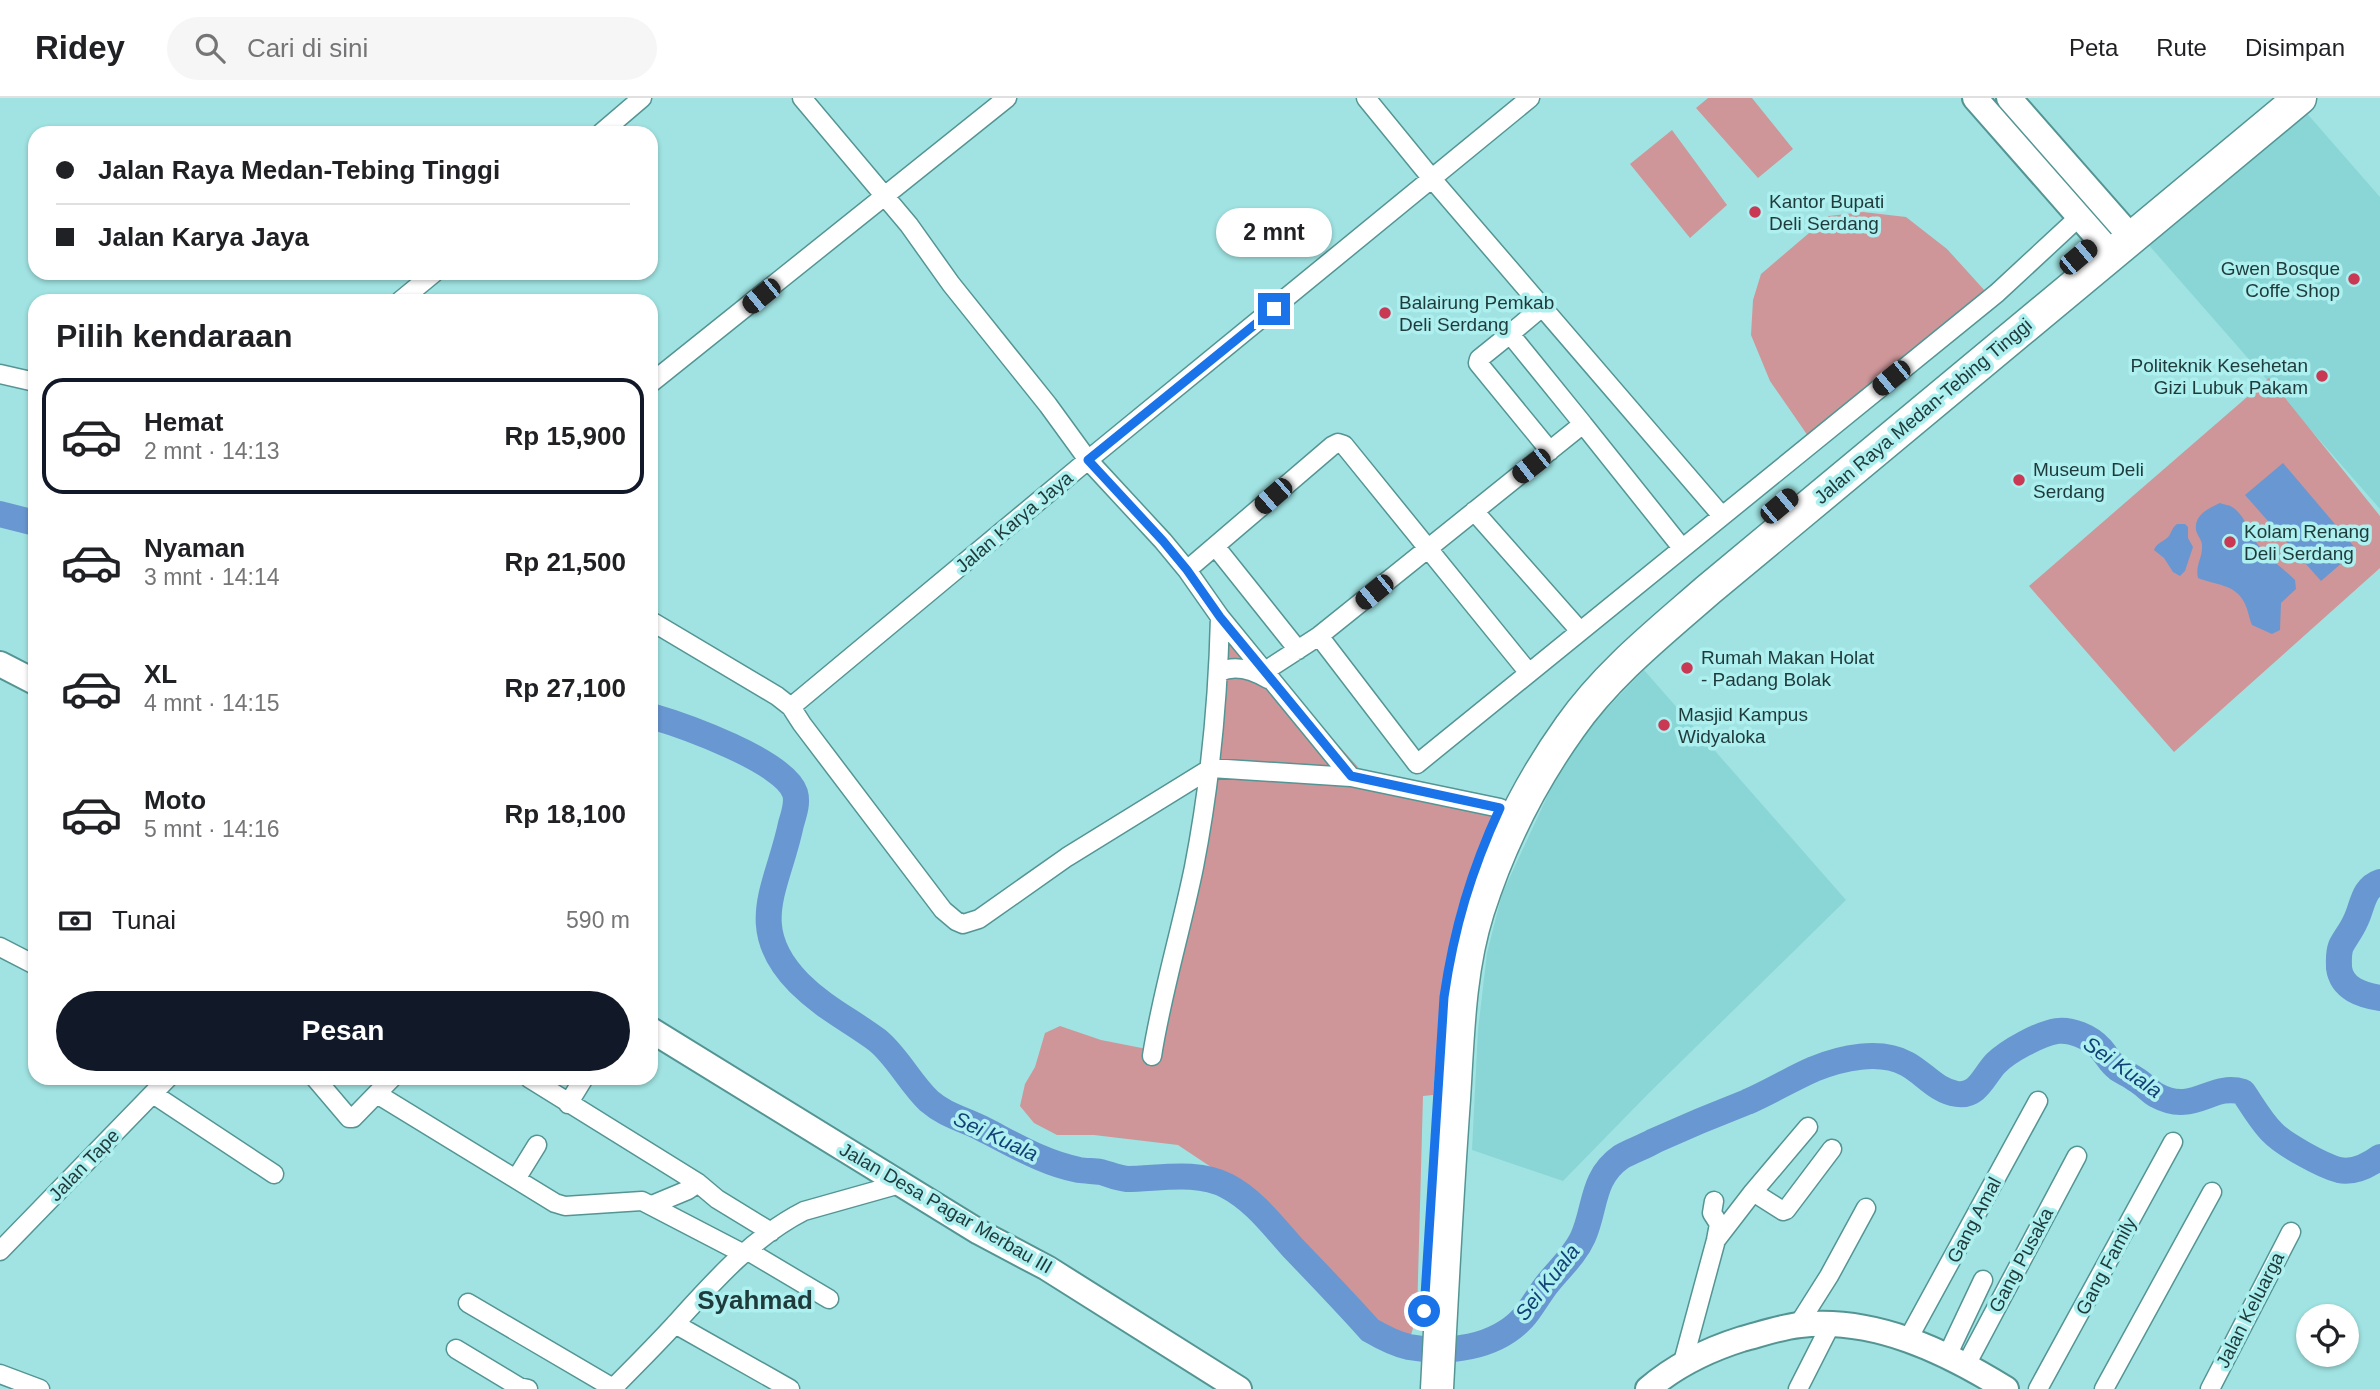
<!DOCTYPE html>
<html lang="id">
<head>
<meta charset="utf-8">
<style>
	:root { --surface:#fff; --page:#f6f6f6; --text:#202124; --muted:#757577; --line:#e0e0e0; --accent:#111827 }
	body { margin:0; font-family:Helvetica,sans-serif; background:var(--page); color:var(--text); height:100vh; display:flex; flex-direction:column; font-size:26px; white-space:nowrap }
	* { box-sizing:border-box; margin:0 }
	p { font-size:23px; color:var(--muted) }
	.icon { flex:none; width:38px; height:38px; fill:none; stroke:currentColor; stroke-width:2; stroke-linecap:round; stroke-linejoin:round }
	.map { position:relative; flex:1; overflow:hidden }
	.details { position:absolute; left:28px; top:196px; width:630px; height:791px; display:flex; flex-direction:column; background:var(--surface); border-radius:21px; box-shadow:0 2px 5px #0004 }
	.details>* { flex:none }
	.top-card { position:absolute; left:28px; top:28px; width:630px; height:154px; border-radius:21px; box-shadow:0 2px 5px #0004; display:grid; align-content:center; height:154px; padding:0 28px; background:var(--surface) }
	.tools { position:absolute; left:2296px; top:1206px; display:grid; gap:14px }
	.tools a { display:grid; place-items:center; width:63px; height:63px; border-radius:50%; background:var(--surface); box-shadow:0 2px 5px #0004; font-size:35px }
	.end { position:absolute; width:32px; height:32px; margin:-16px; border:9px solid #1a73e8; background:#fff; box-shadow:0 0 0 4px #fff }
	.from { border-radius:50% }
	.bubble { position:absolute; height:49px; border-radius:24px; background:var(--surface); box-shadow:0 2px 5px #0004; font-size:23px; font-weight:700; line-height:49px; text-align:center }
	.car { position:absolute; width:21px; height:42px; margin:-21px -10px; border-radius:9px; box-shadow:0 0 5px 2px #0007; background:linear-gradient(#222 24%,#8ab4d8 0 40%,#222 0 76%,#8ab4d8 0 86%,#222 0) }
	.top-card b { display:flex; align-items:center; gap:24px; height:66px; font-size:26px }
	.top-card b+b { border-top:2px solid var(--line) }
	.top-card i { width:18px; height:18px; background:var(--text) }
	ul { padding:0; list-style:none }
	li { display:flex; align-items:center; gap:21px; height:116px; margin:0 14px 10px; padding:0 14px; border:4px solid transparent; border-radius:21px }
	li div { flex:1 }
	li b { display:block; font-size:26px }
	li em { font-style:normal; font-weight:700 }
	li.current { border-color:var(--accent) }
	li>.icon { width:63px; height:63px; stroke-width:1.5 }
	h2 { padding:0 28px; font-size:32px; line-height:84px }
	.pay { display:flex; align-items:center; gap:18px; height:77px; padding:0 28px; font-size:26px }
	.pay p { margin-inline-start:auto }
	.action { display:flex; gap:14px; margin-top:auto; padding:14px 28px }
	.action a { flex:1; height:80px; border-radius:42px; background:var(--accent); color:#fff; font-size:28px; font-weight:700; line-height:80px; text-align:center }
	header { display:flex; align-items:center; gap:42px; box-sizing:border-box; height:98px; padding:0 35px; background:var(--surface); border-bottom:2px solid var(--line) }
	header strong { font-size:33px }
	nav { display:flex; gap:38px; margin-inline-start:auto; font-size:24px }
	.search { width:490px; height:63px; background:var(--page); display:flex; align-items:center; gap:18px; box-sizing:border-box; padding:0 24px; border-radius:38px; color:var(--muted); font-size:26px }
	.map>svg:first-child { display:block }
	.built { fill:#8ad6d6 }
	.green { fill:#ce9699 }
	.water { fill:#6997d1 }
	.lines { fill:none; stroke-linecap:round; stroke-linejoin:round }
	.river { stroke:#6997d1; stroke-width:26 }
	.street-casing { stroke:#549594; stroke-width:21 }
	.secondary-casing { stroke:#549594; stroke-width:28 }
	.highway-casing { stroke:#549594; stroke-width:35 }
	.street { stroke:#fff; stroke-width:18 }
	.secondary { stroke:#fff; stroke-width:24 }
	.highway { stroke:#fff; stroke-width:32 }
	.route { stroke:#1a73e8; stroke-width:9 }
	.poi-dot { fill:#c93953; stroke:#adf0ef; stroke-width:2.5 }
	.labels { text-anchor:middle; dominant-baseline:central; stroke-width:7; stroke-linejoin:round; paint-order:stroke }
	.poi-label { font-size:19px; fill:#1f3a3a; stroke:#adf0ef; text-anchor:start }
	.street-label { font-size:19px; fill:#1f3a3a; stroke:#adf0ef }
	.water-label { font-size:21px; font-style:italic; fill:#134177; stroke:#adf0ef }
	.district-label { font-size:26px; font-weight:bold; fill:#1f3a3a; stroke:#adf0ef }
</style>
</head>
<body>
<header>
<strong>Ridey</strong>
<div class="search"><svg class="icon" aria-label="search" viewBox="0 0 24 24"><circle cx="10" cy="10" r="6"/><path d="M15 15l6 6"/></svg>Cari di sini</div>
<nav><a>Peta</a><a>Rute</a><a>Disimpan</a></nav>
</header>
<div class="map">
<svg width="2380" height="1291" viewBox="0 0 2380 1291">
	<rect width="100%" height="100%" fill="#a0e3e2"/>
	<path class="built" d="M2304 12 2380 99V411L2147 145Z
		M1644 572 1846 802 1648 996 1563 1083 1472 1052 1478 932 1487 855 1502 796 1560 671 1592 626Z"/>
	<path class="green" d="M1708 0H1752L1793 51 1758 80 1696 10Z
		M1672 32 1727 107 1690 140 1630 66Z
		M1863 114 1906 119 1947 151 1986 194 1808 338 1770 283 1751 237 1753 202 1761 176 1829 118Z
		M2269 280 2380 418V470L2174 654 2029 488Z
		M1224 520 1375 688 1494 713 1458 811 1441 900 1433 997 1423 998 1417 1217 1411 1237 1379 1228 1344 1192 1314 1158 1279 1125 1211 1069 1178 1047 1094 1037H1057L1034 1025 1020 1008 1025 986 1035 969 1045 935 1060 928 1101 942 1157 953 1213 675Z"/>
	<path class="water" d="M2283 365 2357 452 2321 483 2245 397Z
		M2220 405C2225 407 2231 407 2235 411 2246 420 2250 437 2259 448 2270 462 2283 470 2295 482L2296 491 2281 505 2280 532 2272 536 2252 527C2249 520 2248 511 2244 504 2235 486 2215 487 2198 480 2195 466 2203 460 2202 447 2202 442 2197 437 2196 432 2194 417 2209 410 2220 405Z
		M2177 426H2185L2188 429V440L2193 449 2185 473 2180 478 2173 474 2164 460 2154 452C2157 444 2164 444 2169 438 2172 433 2172 430 2177 426Z"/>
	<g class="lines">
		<path class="river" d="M0 416 35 425
			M651 618C682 627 785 663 795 695 798 705 794 716 791 726 778 789 744 829 799 885 824 910 850 922 877 942 897 958 910 985 929 1003 945 1017 963 1021 981 1030 1013 1046 1043 1065 1079 1072 1086 1073 1094 1073 1101 1074 1109 1076 1117 1080 1127 1081 1158 1081 1197 1072 1227 1088 1254 1102 1273 1128 1293 1150 1319 1177 1345 1204 1370 1232 1382 1239 1395 1246 1409 1249 1448 1256 1495 1250 1523 1220 1532 1210 1539 1196 1548 1185 1560 1170 1575 1157 1583 1139 1596 1110 1591 1080 1621 1059 1631 1053 1644 1049 1654 1043 1685 1029 1716 1016 1747 1004 1770 994 1791 981 1814 971 1841 960 1880 951 1907 966 1924 975 1936 993 1957 996 1978 999 1984 977 1996 965 2008 953 2039 936 2057 933 2071 931 2090 939 2100 950 2106 956 2110 965 2117 970 2122 974 2130 977 2135 981 2143 985 2149 993 2156 997 2194 1018 2211 984 2243 994 2252 1007 2261 1023 2272 1034 2283 1046 2323 1068 2339 1072 2353 1075 2369 1067 2380 1059
			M2380 784C2362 790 2363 809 2355 824 2351 833 2345 840 2341 848 2338 856 2339 862 2339 870 2342 891 2362 897 2380 900"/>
		<defs>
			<path id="street" d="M802 0 909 127 951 186 1048 307 1088 362 1163 443 1187 472 1220 519 1351 679
				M1366 0 1433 82 1722 418
				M601 35 642 0
				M400 203 434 175
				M1510 236 1542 209
				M0 276 35 284
				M651 285 1007 0
				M1583 326 1682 450
				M1474 413 1580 533
				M1215 448 1298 552
				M1187 472 1332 348 1338 345 1344 347 1529 575
				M651 523 777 598 791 609 802 626 943 812 956 823 963 826 979 821 1067 759 1211 670 1351 679 1500 710
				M1319 538 1417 666 1997 195 2079 119
				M1265 573 1319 538 1583 326 1510 236 1479 261 1478 265 1550 353
				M1219 574C1236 566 1253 572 1268 581
				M791 609 1088 362 1530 0
				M0 849 35 867
				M1152 958C1162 894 1181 833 1194 769 1210 687 1218 604 1220 519
				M315 980 349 1020H353L392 980
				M529 980 698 1085 717 1101 771 1134
				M153 996 274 1076
				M377 996 555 1105 565 1108 642 1103 744 1156
				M568 1006 584 980
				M516 1081 537 1047
				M1753 1094 1808 1029
				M652 1107 688 1092 698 1085
				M1716 1142 1753 1094 1783 1113 1786 1112 1832 1051
				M0 1153 168 980
				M748 1153 829 1201
				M468 1205 613 1290
				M675 1226 790 1291
				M1798 1227 1829 1178 1866 1110
				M1908 1241 2038 1003
				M456 1251 519 1289 528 1291
				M1947 1258 1983 1182
				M1683 1264 1716 1142 1719 1126 1712 1115 1714 1103
				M1966 1267 2077 1058
				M0 1276 40 1291
				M612 1291C634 1269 656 1247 677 1224 714 1183 753 1139 804 1113L900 1086
				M1798 1291 1831 1226
				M2038 1291 2173 1044
				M2104 1291 2212 1094
				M2210 1291 2291 1134"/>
			<path id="secondary" d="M1975 0 2112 156
				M2009 0 2131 139
				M0 566 35 584
				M651 932 979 1134 1047 1170 1239 1291
				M1648 1291C1676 1267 1707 1252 1742 1241 1761 1236 1781 1229 1800 1227 1874 1219 1945 1253 2006 1291"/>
			<path id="highway" d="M1437 1291C1442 1194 1447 1097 1454 1001 1458 938 1459 873 1478 813 1499 747 1530 685 1570 629 1607 576 1660 534 1708 492L2300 0"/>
		</defs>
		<use href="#street" class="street-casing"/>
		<use href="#secondary" class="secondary-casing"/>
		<use href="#highway" class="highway-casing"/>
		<use href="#street" class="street"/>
		<use href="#secondary" class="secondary"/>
		<use href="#highway" class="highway"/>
	</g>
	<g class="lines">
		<path class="route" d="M1274 211 1088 362 1163 443 1187 472 1220 519 1351 678 1500 710C1471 773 1454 830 1444 899L1424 1213"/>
	</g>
	<g class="poi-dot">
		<circle cx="1755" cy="114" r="7"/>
		<circle cx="2354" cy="181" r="7"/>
		<circle cx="1385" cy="215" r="7"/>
		<circle cx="2322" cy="278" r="7"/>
		<circle cx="2019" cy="382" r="7"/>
		<circle cx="2230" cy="444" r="7"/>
		<circle cx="1687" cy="570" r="7"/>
		<circle cx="1664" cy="627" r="7"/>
	</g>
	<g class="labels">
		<g class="poi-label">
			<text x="1769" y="103">Kantor Bupati<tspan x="1769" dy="22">Deli Serdang</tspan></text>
			<text x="2340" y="170" text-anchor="end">Gwen Bosque<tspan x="2340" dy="22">Coffe Shop</tspan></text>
			<text x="1399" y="204">Balairung Pemkab<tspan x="1399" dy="22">Deli Serdang</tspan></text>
			<text x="2308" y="267" text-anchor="end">Politeknik Kesehetan<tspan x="2308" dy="22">Gizi Lubuk Pakam</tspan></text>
			<text x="2033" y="371">Museum Deli<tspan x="2033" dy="22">Serdang</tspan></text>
			<text x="2244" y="433">Kolam Renang<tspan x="2244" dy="22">Deli Serdang</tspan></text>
			<text x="1701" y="559">Rumah Makan Holat<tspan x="1701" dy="22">- Padang Bolak</tspan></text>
			<text x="1678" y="616">Masjid Kampus<tspan x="1678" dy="22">Widyaloka</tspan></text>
		</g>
		<g class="street-label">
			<text transform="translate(1923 313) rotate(-40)">Jalan Raya Medan-Tebing Tinggi</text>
			<text transform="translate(1014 424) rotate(-40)">Jalan Karya Jaya</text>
			<text transform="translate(84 1067) rotate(-46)">Jalan Tape</text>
			<text transform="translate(946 1110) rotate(30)">Jalan Desa Pagar Merbau III</text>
			<text transform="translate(1974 1122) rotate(-62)">Gang Amal</text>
			<text transform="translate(2021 1162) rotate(-62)">Gang Pusaka</text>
			<text transform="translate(2106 1168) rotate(-62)">Gang Family</text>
			<text transform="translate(2250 1212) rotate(-63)">Jalan Keluarga</text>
		</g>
		<g class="water-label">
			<text transform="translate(2123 969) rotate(35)">Sei Kuala</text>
			<text transform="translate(996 1038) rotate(25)">Sei Kuala</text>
			<text transform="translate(1547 1184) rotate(-52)">Sei Kuala</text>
		</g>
		<g class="district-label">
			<text x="755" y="1202">Syahmad</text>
		</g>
	</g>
</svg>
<div class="tools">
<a><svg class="icon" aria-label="locate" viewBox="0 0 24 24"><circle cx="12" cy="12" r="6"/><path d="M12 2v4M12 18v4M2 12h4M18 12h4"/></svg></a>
</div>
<i class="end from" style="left:1424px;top:1213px"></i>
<i class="end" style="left:1274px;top:211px"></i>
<div class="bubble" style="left:1216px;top:110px;width:116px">2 mnt</div>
<i class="car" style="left:2078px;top:159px;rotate:50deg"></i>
<i class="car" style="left:761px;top:198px;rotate:231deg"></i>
<i class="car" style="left:1891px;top:280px;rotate:231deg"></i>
<i class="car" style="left:1531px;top:368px;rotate:232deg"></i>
<i class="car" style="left:1273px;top:398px;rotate:229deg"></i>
<i class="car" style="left:1779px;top:408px;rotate:50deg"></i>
<i class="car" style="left:1374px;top:494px;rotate:231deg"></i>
<div class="top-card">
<b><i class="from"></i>Jalan Raya Medan-Tebing Tinggi</b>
<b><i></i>Jalan Karya Jaya</b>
</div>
<section class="details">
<h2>Pilih kendaraan</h2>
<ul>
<li class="current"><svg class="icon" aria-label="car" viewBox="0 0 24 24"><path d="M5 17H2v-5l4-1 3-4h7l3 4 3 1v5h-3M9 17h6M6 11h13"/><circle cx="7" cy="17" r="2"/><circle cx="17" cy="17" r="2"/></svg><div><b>Hemat</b><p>2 mnt · 14:13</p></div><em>Rp 15,900</em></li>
<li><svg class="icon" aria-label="car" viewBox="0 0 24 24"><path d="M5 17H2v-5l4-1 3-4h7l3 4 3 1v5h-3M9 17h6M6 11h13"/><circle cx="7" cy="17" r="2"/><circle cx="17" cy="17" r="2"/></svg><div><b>Nyaman</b><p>3 mnt · 14:14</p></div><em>Rp 21,500</em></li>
<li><svg class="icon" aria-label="car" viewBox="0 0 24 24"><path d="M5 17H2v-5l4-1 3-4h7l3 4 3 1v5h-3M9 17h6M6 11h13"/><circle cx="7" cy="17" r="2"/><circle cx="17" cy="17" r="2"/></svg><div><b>XL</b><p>4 mnt · 14:15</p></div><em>Rp 27,100</em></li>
<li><svg class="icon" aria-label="car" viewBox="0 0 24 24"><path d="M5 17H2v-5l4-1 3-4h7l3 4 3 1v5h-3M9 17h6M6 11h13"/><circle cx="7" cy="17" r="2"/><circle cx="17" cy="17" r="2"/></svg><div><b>Moto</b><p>5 mnt · 14:16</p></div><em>Rp 18,100</em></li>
</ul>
<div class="pay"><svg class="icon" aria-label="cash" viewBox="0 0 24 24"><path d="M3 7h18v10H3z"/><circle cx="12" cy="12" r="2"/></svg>Tunai<p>590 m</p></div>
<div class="action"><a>Pesan</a></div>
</section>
</div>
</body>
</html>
